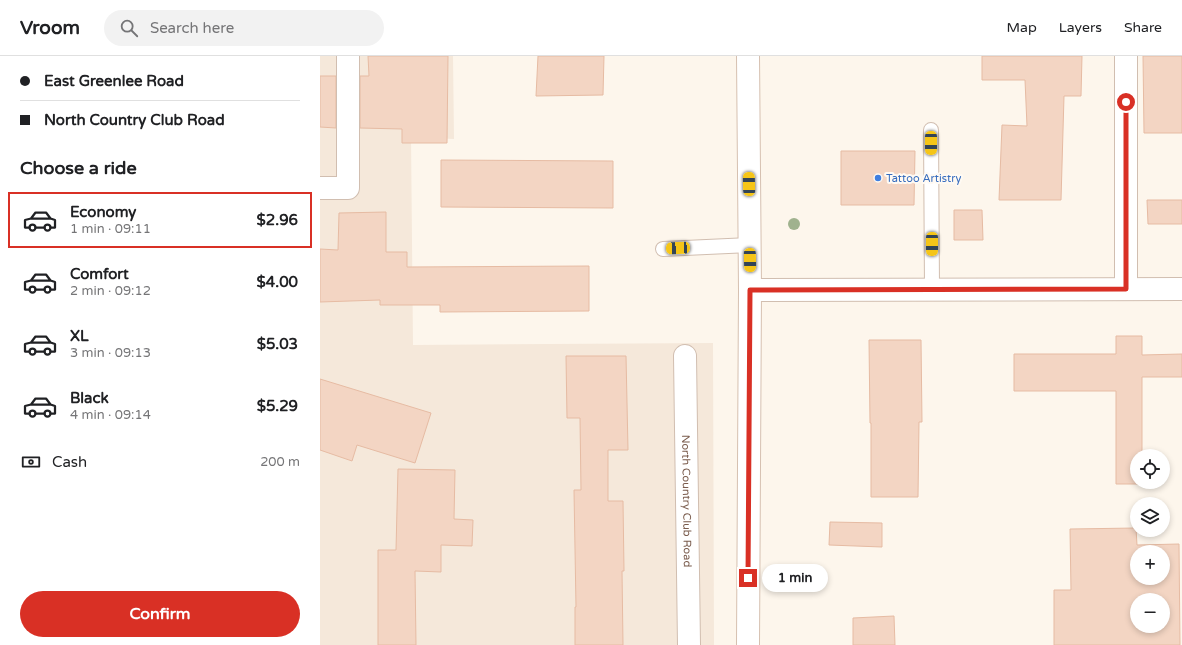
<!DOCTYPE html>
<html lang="en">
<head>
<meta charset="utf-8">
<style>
	:root { --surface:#fff; --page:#f2f2f2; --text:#202124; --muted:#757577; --line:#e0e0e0; --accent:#d93025 }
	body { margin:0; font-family:"Varela Round",sans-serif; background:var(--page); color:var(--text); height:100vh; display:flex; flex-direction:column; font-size:15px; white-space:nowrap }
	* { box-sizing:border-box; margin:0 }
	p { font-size:13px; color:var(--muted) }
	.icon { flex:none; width:22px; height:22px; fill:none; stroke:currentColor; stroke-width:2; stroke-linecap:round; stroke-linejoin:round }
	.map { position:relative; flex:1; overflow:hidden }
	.panel { display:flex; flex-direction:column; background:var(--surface); width:320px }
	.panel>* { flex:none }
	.banner { display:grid; align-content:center; height:88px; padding:0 20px; background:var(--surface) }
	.controls { position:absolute; left:810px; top:393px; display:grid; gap:8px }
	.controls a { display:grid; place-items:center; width:40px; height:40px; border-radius:50%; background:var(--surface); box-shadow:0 2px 6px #0003; font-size:20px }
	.end { position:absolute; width:18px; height:18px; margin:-9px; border:5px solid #d93025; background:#fff; box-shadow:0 0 0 2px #fff }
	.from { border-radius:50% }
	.bubble { position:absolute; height:28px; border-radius:14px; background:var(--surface); box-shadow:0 2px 6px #0003; font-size:13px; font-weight:700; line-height:28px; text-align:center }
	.car { position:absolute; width:12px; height:24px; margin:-12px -6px; border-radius:5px; box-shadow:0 0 3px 1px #0007; background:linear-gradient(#f5c518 24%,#345 0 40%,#f5c518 0 76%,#345 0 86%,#f5c518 0) }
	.banner b { display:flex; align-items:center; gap:14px; height:38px; font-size:15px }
	.banner b+b { border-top:1px solid var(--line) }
	.banner i { width:10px; height:10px; background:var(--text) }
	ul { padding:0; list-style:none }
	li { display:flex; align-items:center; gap:12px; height:56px; margin:0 8px 6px; padding:0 12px; border:2px solid transparent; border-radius:0px }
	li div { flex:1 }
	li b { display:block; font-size:15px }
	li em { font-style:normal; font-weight:700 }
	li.current { border-color:var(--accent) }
	li>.icon { width:36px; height:36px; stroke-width:1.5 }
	h2 { padding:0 20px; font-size:18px; line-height:48px }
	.pay { display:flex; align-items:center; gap:10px; height:44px; padding:0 20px; font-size:15px }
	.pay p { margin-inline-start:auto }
	.action { display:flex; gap:8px; margin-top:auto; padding:8px 20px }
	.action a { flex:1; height:46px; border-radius:24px; background:var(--accent); color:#fff; font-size:16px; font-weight:700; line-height:46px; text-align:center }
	header { display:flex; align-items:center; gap:24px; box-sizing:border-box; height:56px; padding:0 20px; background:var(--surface); border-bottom:1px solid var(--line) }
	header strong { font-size:19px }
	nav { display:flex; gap:22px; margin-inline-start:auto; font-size:14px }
	.search { width:280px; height:36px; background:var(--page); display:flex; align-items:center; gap:10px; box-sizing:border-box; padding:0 14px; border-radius:22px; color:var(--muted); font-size:15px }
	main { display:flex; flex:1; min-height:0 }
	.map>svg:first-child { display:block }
	.residential { fill:#f5e8da }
	.building { fill:#f3d5c3; stroke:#e6bba3; fill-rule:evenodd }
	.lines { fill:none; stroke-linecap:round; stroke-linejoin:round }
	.service-casing { stroke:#d1beb0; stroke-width:16 }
	.minor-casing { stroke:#d1beb0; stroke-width:24 }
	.secondary-casing { stroke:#d6c0b0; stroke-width:24 }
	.service { stroke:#fff; stroke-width:14 }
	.minor { stroke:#fff; stroke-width:22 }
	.secondary { stroke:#fff; stroke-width:22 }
	.tree { fill:#a0b28e }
	.route { stroke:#d93025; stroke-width:5 }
	.shop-dot { fill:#3f7fe0; stroke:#fffaf3; stroke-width:1.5 }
	.labels { text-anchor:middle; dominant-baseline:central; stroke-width:4; stroke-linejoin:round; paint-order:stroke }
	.shop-label { font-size:11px; fill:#366cbe; stroke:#fffaf3; text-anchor:start }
	.street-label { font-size:11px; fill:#7a5c4d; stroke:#fffaf3 }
</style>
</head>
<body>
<header>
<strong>Vroom</strong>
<div class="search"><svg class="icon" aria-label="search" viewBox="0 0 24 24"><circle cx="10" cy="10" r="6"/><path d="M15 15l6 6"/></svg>Search here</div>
<nav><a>Map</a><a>Layers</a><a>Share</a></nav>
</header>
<main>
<section class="panel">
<div class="banner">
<b><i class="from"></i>East Greenlee Road</b>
<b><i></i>North Country Club Road</b>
</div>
<h2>Choose a ride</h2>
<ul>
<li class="current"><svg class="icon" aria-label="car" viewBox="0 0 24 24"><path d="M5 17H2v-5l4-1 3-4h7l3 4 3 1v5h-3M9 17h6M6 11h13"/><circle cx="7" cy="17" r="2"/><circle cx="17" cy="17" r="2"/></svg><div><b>Economy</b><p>1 min · 09:11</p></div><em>$2.96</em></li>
<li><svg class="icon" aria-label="car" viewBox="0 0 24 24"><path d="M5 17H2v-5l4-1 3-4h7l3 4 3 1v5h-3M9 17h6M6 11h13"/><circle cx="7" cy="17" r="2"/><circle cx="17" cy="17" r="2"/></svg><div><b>Comfort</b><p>2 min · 09:12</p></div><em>$4.00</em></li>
<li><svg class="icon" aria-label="car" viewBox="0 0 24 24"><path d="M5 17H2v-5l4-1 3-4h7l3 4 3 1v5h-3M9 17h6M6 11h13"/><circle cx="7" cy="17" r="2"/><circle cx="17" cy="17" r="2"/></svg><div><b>XL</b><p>3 min · 09:13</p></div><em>$5.03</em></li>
<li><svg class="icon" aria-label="car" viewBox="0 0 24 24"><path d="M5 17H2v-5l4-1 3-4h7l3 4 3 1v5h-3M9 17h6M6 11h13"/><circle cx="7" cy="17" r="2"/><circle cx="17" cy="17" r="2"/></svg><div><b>Black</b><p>4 min · 09:14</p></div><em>$5.29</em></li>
</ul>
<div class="pay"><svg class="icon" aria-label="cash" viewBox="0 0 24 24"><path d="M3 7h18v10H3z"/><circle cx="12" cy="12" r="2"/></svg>Cash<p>200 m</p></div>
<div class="action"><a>Confirm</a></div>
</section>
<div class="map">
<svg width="862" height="589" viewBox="0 0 862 589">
	<rect width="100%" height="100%" fill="#fdf6ec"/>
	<path class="residential" d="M0 0H133L134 83 91 81 93 289 393 287 394 589H0Z"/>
	<path class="building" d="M48 0H128L127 87H82V73L40 72V20H49Z
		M218 0H284L283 39 216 40Z
		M662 0H762L761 40H744L741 144H679L682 69 707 70 705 24H662Z
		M823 0H862V77H824Z
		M0 20H16V72L0 71Z
		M521 95H595L594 149H521Z
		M121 104 293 105V152L121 151Z
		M827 144H862V168H828Z
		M634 154H662L663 184H634Z
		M66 156V196H87V211L269 210V255L120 256V249H60V244L0 246V193L18 194 19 157Z
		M796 280H822V299L862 298V321H822V400H817V426H821V428H796V335H694V298H796Z
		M549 284H601L602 366H599L598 441H551V367H550Z
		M246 300H306L308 394H288V445H303L304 515H302L303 589H255V551H256L254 434H261L260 362H247Z
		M0 323 111 357 95 407 37 389 32 405 0 394Z
		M78 413 135 414 134 463 153 464 152 490 121 489V516L95 515 96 589H58V494H76Z
		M510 466 562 467V491L509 489Z
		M816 472 817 489 859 488 860 589H734V534H751L750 473ZM817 496H843V522H817ZM817 544H843V570H817Z
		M574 560 575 589H533V562Z"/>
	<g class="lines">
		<defs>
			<path id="service" d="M611 74 612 233
				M343 193 430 189"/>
			<g id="minor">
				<path d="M806 0V233"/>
				<path d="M0 132H28V0"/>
				<path d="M430 234 862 233"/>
				<path id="s1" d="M365 300 369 589"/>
			</g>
			<path id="secondary" d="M428 589 430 234 428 0"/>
		</defs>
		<use href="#service" class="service-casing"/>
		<use href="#minor" class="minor-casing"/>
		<use href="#secondary" class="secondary-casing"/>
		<use href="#service" class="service"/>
		<use href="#minor" class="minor"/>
		<use href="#secondary" class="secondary"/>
	</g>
	<circle class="tree" cx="474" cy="168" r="6"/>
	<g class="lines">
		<path class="route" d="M428 522 430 234 806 233V46"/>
	</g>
	<circle class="shop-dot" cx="558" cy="122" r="4"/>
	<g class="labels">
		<g class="shop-label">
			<text x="566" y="122">Tattoo Artistry</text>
		</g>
		<g class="street-label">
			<text stroke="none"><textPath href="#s1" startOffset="145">North Country Club Road</textPath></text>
		</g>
	</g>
</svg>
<div class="controls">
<a><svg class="icon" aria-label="locate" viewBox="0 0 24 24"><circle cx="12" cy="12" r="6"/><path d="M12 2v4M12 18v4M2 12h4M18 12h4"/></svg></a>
<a><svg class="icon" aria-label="layers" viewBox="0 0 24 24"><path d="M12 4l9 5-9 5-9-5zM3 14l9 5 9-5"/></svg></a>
<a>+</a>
<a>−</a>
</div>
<i class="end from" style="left:806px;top:46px"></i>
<i class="end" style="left:428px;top:522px"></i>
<div class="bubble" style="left:442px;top:508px;width:66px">1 min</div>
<i class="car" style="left:611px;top:87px;rotate:180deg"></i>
<i class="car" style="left:429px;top:128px;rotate:359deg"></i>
<i class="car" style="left:612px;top:188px;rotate:180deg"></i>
<i class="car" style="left:358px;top:192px;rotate:267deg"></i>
<i class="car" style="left:430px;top:204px;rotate:179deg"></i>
</div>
</main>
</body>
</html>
